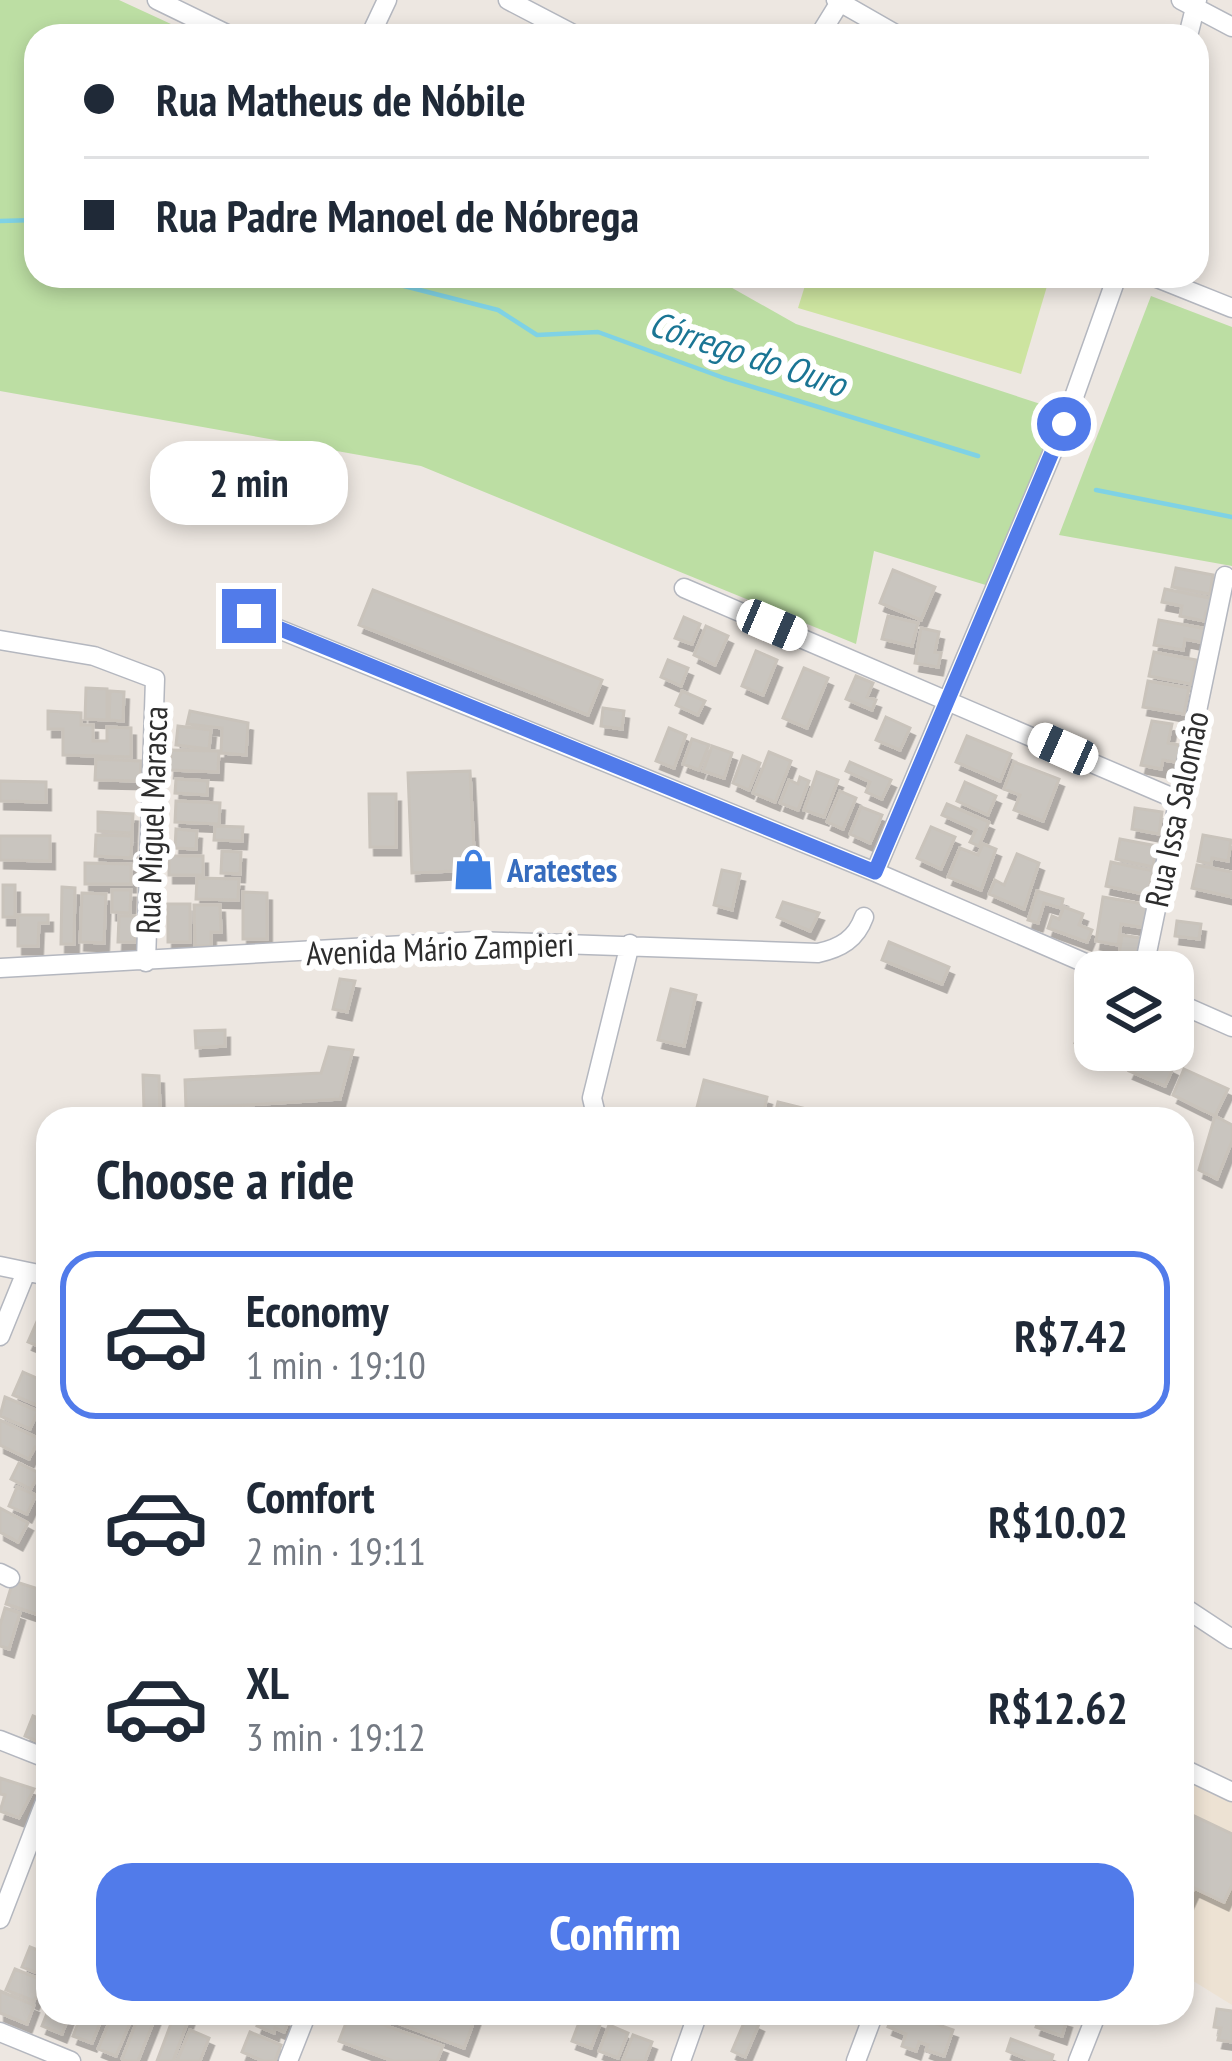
<!DOCTYPE html>
<html lang="en">
<head>
<meta charset="utf-8">
<style>
	:root { --surface:#fff; --page:#f2f2f3; --text:#1f2937; --muted:#747a83; --line:#e0e1e3; --accent:#517bea }
	body { margin:0; font-family:"PT Sans Narrow",sans-serif; background:var(--page); color:var(--text); height:100vh; display:flex; flex-direction:column; font-size:45px; white-space:nowrap }
	* { box-sizing:border-box; margin:0 }
	p { font-size:39px; color:var(--muted) }
	.icon { flex:none; width:66px; height:66px; fill:none; stroke:currentColor; stroke-width:2; stroke-linecap:round; stroke-linejoin:round }
	.map { position:relative; flex:1; overflow:hidden }
	.drawer { position:absolute; left:36px; top:1107px; width:1158px; height:918px; display:flex; flex-direction:column; background:var(--surface); border-radius:36px; box-shadow:0 6px 18px #0003 }
	.drawer>* { flex:none }
	.banner { position:absolute; left:24px; top:24px; width:1185px; height:264px; border-radius:36px; box-shadow:0 6px 18px #0003; display:grid; align-content:center; height:264px; padding:0 60px; background:var(--surface) }
	.fabs { position:absolute; left:1074px; top:951px; display:grid; gap:24px }
	.fabs a { display:grid; place-items:center; width:120px; height:120px; border-radius:24px; background:var(--surface); box-shadow:0 6px 18px #0003; font-size:60px }
	.end { position:absolute; width:54px; height:54px; margin:-27px; border:15px solid #517bea; background:#fff; box-shadow:0 0 0 6px #fff }
	.from { border-radius:50% }
	.bubble { position:absolute; height:84px; border-radius:36px; background:var(--surface); box-shadow:0 6px 18px #0003; font-size:39px; font-weight:600; line-height:84px; text-align:center }
	.car { position:absolute; width:36px; height:72px; margin:-36px -18px; border-radius:15px; box-shadow:0 0 9px 3px #0007; background:linear-gradient(#fff 24%,#345 0 40%,#fff 0 76%,#345 0 86%,#fff 0) }
	.banner b { display:flex; align-items:center; gap:42px; height:114px; font-size:45px }
	.banner b+b { border-top:3px solid var(--line) }
	.banner i { width:30px; height:30px; background:var(--text) }
	ul { padding:0; list-style:none }
	li { display:flex; align-items:center; gap:36px; height:168px; margin:0 24px 18px; padding:0 36px; border:6px solid transparent; border-radius:36px }
	li div { flex:1 }
	li b { display:block; font-size:45px }
	li em { font-style:normal; font-weight:600 }
	li.selected { border-color:var(--accent) }
	li>.icon { width:108px; height:108px; stroke-width:1.5 }
	h2 { padding:0 60px; font-size:54px; line-height:144px }
	.action { display:flex; gap:24px; margin-top:auto; padding:24px 60px }
	.action a { flex:1; height:138px; border-radius:36px; background:var(--accent); color:#fff; font-size:48px; font-weight:600; line-height:138px; text-align:center }
	.map>svg:first-child { display:block }
	.education { fill:#ede2d3 }
	.green { fill:#bcdea3 }
	.pitch { fill:#cde4a0 }
	.lines { fill:none; stroke-linecap:round; stroke-linejoin:round }
	.stream { stroke:#7fd2e5; stroke-width:4.5 }
	.building { fill:#c9c5bf; stroke:#c9c3bb; stroke-width:3; filter:url(#shadow) }
	.street-casing { stroke:#b4b7bf; stroke-width:21 }
	.street { stroke:#fff; stroke-width:18 }
	.route { stroke:#517bea; stroke-width:15 }
	.labels { text-anchor:middle; dominant-baseline:central; stroke-width:12; stroke-linejoin:round; paint-order:stroke }
	.street-label { font-size:33px; fill:#2d2d2d; stroke:#fff }
	.shop-label { font-size:33px; font-weight:bold; fill:#366cbe; stroke:#fff; text-anchor:start }
	.water-label { font-size:36px; font-style:italic; fill:#1a7594; stroke:#fff }
</style>
</head>
<body>
<div class="map">
<svg width="1232" height="2061" viewBox="0 0 1232 2061">
	<defs>
		<filter id="shadow"><feDropShadow dx="4.5" dy="8" stdDeviation="0" flood-color="#0004"/></filter>
	</defs>
	<rect width="100%" height="100%" fill="#ede7e1"/>
	<path class="education" d="M1182 1777 1232 1800V2005L1182 1974Z"/>
	<path class="green" d="M0 0H119L197 36H36V276H711L796 324 1062 411 989 586 874 551 856 644 421 466 0 391Z
		M1151 296 1232 327V566L1059 535Z"/>
	<path class="pitch" d="M808 276H1050L1021 374 798 308Z"/>
	<g class="lines">
		<path class="stream" d="M0 221 36 220
			M365 276 498 310 537 335 598 332 724 378 978 456
			M1096 490 1232 517"/>
	</g>
	<path class="building" d="M1176 568 1213 575 1210 594 1172 587Z
		M893 570 935 587 921 620 880 603Z
		M1165 589 1219 600 1216 614 1206 612 1204 621 1180 616 1182 606 1162 602Z
		M373 590 602 680 588 715 359 625Z
		M888 616 918 623 912 646 882 639Z
		M684 617 700 624 692 644 675 638Z
		M1159 620 1207 629 1204 643 1185 639 1183 650 1154 645Z
		M706 626 728 636 715 665 694 655Z
		M921 628 939 632 935 652 941 653 938 667 915 663Z
		M756 651 777 660 763 695 742 686Z
		M1154 652 1196 660 1191 684 1149 676Z
		M668 660 688 668 681 686 661 677Z
		M804 668 828 678 807 728 783 718Z
		M856 676 873 683 867 697 876 700 872 710 846 699Z
		M1148 681 1189 688 1184 714 1143 707Z
		M86 688 107 689V720L85 719Z
		M110 691 124 692 123 721 109 720Z
		M682 691 705 701 698 715 676 705Z
		M603 708 624 711 622 729 601 726Z
		M48 711 81 713V725H93V741H107V727L131 728V757L63 755V729H48Z
		M190 711 248 723 246 755 221 753 222 728 187 724Z
		M886 717 910 728 900 750 876 740Z
		M1152 721 1172 724 1168 743 1185 746 1182 763 1163 760 1161 769 1141 765Z
		M178 726 211 730 209 749 176 745Z
		M669 728 686 735 674 768 656 761Z
		M967 736 1011 754 1000 781 956 762Z
		M692 739 709 745 699 770 683 764Z
		M712 746 732 753 724 778 703 771Z
		M171 750 219 751 218 772 170 770Z
		M769 752 791 761 775 802 753 793Z
		M743 756 760 763 749 790 733 783Z
		M96 759 141 761 140 781 95 780Z
		M850 762 891 780 882 799 866 792 870 782 846 771Z
		M1014 762 1059 779 1043 821 1014 810 1020 795 1004 789Z
		M470 771 475 870 412 873 408 773Z
		M817 772 838 780 824 817 804 810Z
		M800 777 809 781 798 810 780 803 789 780 798 784Z
		M176 779 208 781 207 795 175 793Z
		M0 781 46 782V802L0 801Z
		M965 782 996 796 988 815 957 801Z
		M840 791 856 798 843 829 827 822Z
		M369 794H396V847H370Z
		M176 801 220 803 219 824 175 822Z
		M947 804 989 822 979 846 970 842 976 830 942 815Z
		M861 807 882 815 870 843 850 834Z
		M1135 808 1162 812 1159 834 1132 829Z
		M98 812 133 814 132 833 98 831Z
		M215 826 243 827 242 841 214 840Z
		M931 827 955 837 941 869 917 858Z
		M176 829 197 831 196 849 175 848Z
		M96 835 132 836 131 858 95 856Z
		M1203 835 1231 840 1228 861 1212 858 1211 864 1198 861Z
		M0 836H50V861L0 860Z
		M1120 839 1157 846 1153 867 1116 859Z
		M983 844 996 849 981 890 948 877 960 848 978 855Z
		M222 851 241 852 240 874 221 873Z
		M1017 854 1039 863 1024 909 989 894 995 880 1004 885Z
		M169 856H203V875H169Z
		M1111 862 1153 871 1148 895 1106 886Z
		M85 863 131 864V884H85Z
		M1197 865 1232 872V897L1192 888Z
		M722 870 740 874 732 910 714 905Z
		M197 878 239 879 238 900 196 899Z
		M3 885H15V917H3Z
		M62 887 75 888 74 944H61Z
		M112 890H131L130 913 112 912Z
		M1037 891 1063 899 1061 908 1044 903 1038 923 1028 920Z
		M243 892 267 893V939H243Z
		M82 893 106 894 104 943 80 942Z
		M1103 897 1150 905 1146 928 1121 924 1118 945 1096 941Z
		M783 902 819 913 810 931 777 917Z
		M168 904H190V942H168Z
		M194 905H220L221 932H211V946H195Z
		M1064 907 1083 914 1079 925 1092 930 1087 942 1048 928 1052 916 1059 919Z
		M18 915H48V923H39L38 946H18Z
		M119 916H135V942H118Z
		M1177 921 1201 924 1199 939 1175 936Z
		M1122 935 1147 939 1142 966 1118 962Z
		M889 942 949 967 942 984 882 960Z
		M340 979 355 981 347 1012 333 1009Z
		M671 989 696 995 684 1046 658 1040Z
		M1083 1025 1095 1031V1050H1114L1109 1059 1075 1043Z
		M225 1030V1046L196 1048 195 1031Z
		M329 1047 353 1050 340 1099 186 1109 185 1080 321 1073Z
		M1138 1051 1173 1068 1165 1086 1129 1071Z
		M1184 1069 1228 1089 1215 1116 1173 1095Z
		M143 1075 159 1076 160 1111 144 1110Z
		M704 1080 767 1097 762 1119H694Z
		M778 1102 811 1110 809 1119H774Z
		M1215 1116 1232 1125V1141L1217 1179 1199 1170Z
		M43 1308 48 1310V1324L38 1346 28 1342Z
		M23 1372 48 1383V1410L13 1395Z
		M5 1397 38 1411 30 1429 0 1416Z
		M0 1420 48 1443V1454L35 1447 29 1459 0 1445Z
		M19 1463 39 1473 31 1489 11 1479Z
		M17 1487 36 1495 27 1514 9 1506Z
		M0 1508 28 1523 18 1542 0 1532Z
		M13 1581 48 1592 42 1616 6 1604Z
		M5 1608 20 1613 9 1649 0 1646V1625Z
		M33 1716 48 1722V1746L25 1736Z
		M0 1778 34 1789 19 1818 0 1811 5 1795 0 1794Z
		M1182 1810 1232 1834V1885L1224 1902 1194 1888 1182 1914Z
		M30 1947 48 1954V1977L22 1967Z
		M15 1969 47 1982 43 1994 38 1992 34 2001 6 1990Z
		M0 1991 34 2005 27 2024 0 2013Z
		M1217 2009 1232 2011V2042L1218 2040 1221 2028 1214 2027Z
		M48 2011 69 2016 62 2034 42 2026Z
		M82 2013H104L92 2043 73 2036Z
		M113 2013H134L116 2056 98 2049Z
		M140 2013H157L138 2061H127L122 2059Z
		M175 2013H191L173 2061H157Z
		M262 2013 289 2020 284 2032 275 2028 274 2033 257 2026Z
		M350 2013 443 2046 437 2061H393L339 2041Z
		M371 2013H477L464 2048Z
		M893 2013H905L953 2030 944 2056 926 2050 928 2045 919 2042 916 2051 902 2046 906 2034 888 2027Z
		M1041 2013 1067 2020 1062 2036 1036 2027Z
		M582 2015 601 2022 591 2048 572 2041Z
		M746 2018 759 2024 745 2057 732 2051Z
		M609 2025 628 2033 618 2058 599 2051Z
		M190 2030 209 2038 200 2061H177Z
		M250 2032 281 2045 275 2061H263L242 2052Z
		M633 2035 652 2042 645 2061 623 2060Z
		M1011 2039 1053 2055 1051 2061H1032L1007 2051Z"/>
	<g class="lines">
		<defs>
			<path id="street" d="M157 0 231 36
				M508 0 577 36
				M836 0 899 36
				M1181 0 1232 27
				M370 36 387 0
				M819 36 840 2
				M1188 36 1197 0
				M1152 276 1232 308
				M684 588 1178 800
				M249 617 875 872 1106 972
				M0 640 94 656 155 679 146 962
				M875 872 1064 425 1117 276
				M0 968 476 941 818 953C841 948 856 939 864 917
				M1143 972 1225 576
				M1173 1001 1232 1027
				M597 1119 592 1098 630 944
				M0 1266 48 1276
				M0 1336 26 1272
				M0 1573 10 1578
				M1182 1606 1232 1639
				M0 1740 48 1759
				M1182 1768 1232 1792
				M0 1919 48 1794
				M0 2032 71 2061
				M288 2061 307 2013
				M681 2061 698 2013
				M856 2061 874 2013
				M1078 2061 1097 2013"/>
		</defs>
		<use href="#street" class="street-casing"/>
		<use href="#street" class="street"/>
	</g>
	<g class="lines">
		<path class="route" d="M249 616 875 872 1064 424"/>
	</g>
	<defs>
		<symbol id="shop-bare" viewBox="-9 -9 18 18"><path d="M-5-2.5h2.3a2.7 3.5 0 0 1 5.4 0H5L5.5 6h-11ZM-1.5-2.5h3a1.5 2.3 0 0 0-3 0Z" fill="#3f7fe0" stroke="#fff" stroke-width="2.5" paint-order="stroke"/></symbol>
	</defs>
	<g fill-rule="evenodd">
		<use href="#shop-bare" x="444" y="840" width="59" height="59"/>
	</g>
	<g class="labels">
		<g class="street-label">
			<text transform="translate(1176 809) rotate(-78)">Rua Issa Salomão</text>
			<text transform="translate(151 820) rotate(-88)">Rua Miguel Marasca</text>
			<text transform="translate(440 948) rotate(-2)">Avenida Mário Zampieri</text>
		</g>
		<g class="shop-label">
			<text x="507" y="869">Aratestes</text>
		</g>
		<g class="water-label">
			<text transform="translate(748 353) rotate(18)">Córrego do Ouro</text>
		</g>
	</g>
</svg>
<div class="fabs">
<a><svg class="icon" aria-label="layers" viewBox="0 0 24 24"><path d="M12 4l9 5-9 5-9-5zM3 14l9 5 9-5"/></svg></a>
</div>
<i class="end from" style="left:1064px;top:424px"></i>
<i class="end" style="left:249px;top:616px"></i>
<div class="bubble" style="left:150px;top:441px;width:198px">2 min</div>
<i class="car" style="left:772px;top:625px;rotate:113deg"></i>
<i class="car" style="left:1063px;top:749px;rotate:294deg"></i>
<div class="banner">
<b><i class="from"></i>Rua Matheus de Nóbile</b>
<b><i></i>Rua Padre Manoel de Nóbrega</b>
</div>
<section class="drawer">
<h2>Choose a ride</h2>
<ul>
<li class="selected"><svg class="icon" aria-label="car" viewBox="0 0 24 24"><path d="M5 17H2v-5l4-1 3-4h7l3 4 3 1v5h-3M9 17h6M6 11h13"/><circle cx="7" cy="17" r="2"/><circle cx="17" cy="17" r="2"/></svg><div><b>Economy</b><p>1 min · 19:10</p></div><em>R$7.42</em></li>
<li><svg class="icon" aria-label="car" viewBox="0 0 24 24"><path d="M5 17H2v-5l4-1 3-4h7l3 4 3 1v5h-3M9 17h6M6 11h13"/><circle cx="7" cy="17" r="2"/><circle cx="17" cy="17" r="2"/></svg><div><b>Comfort</b><p>2 min · 19:11</p></div><em>R$10.02</em></li>
<li><svg class="icon" aria-label="car" viewBox="0 0 24 24"><path d="M5 17H2v-5l4-1 3-4h7l3 4 3 1v5h-3M9 17h6M6 11h13"/><circle cx="7" cy="17" r="2"/><circle cx="17" cy="17" r="2"/></svg><div><b>XL</b><p>3 min · 19:12</p></div><em>R$12.62</em></li>
</ul>
<div class="action"><a>Confirm</a></div>
</section>
</div>
</body>
</html>
